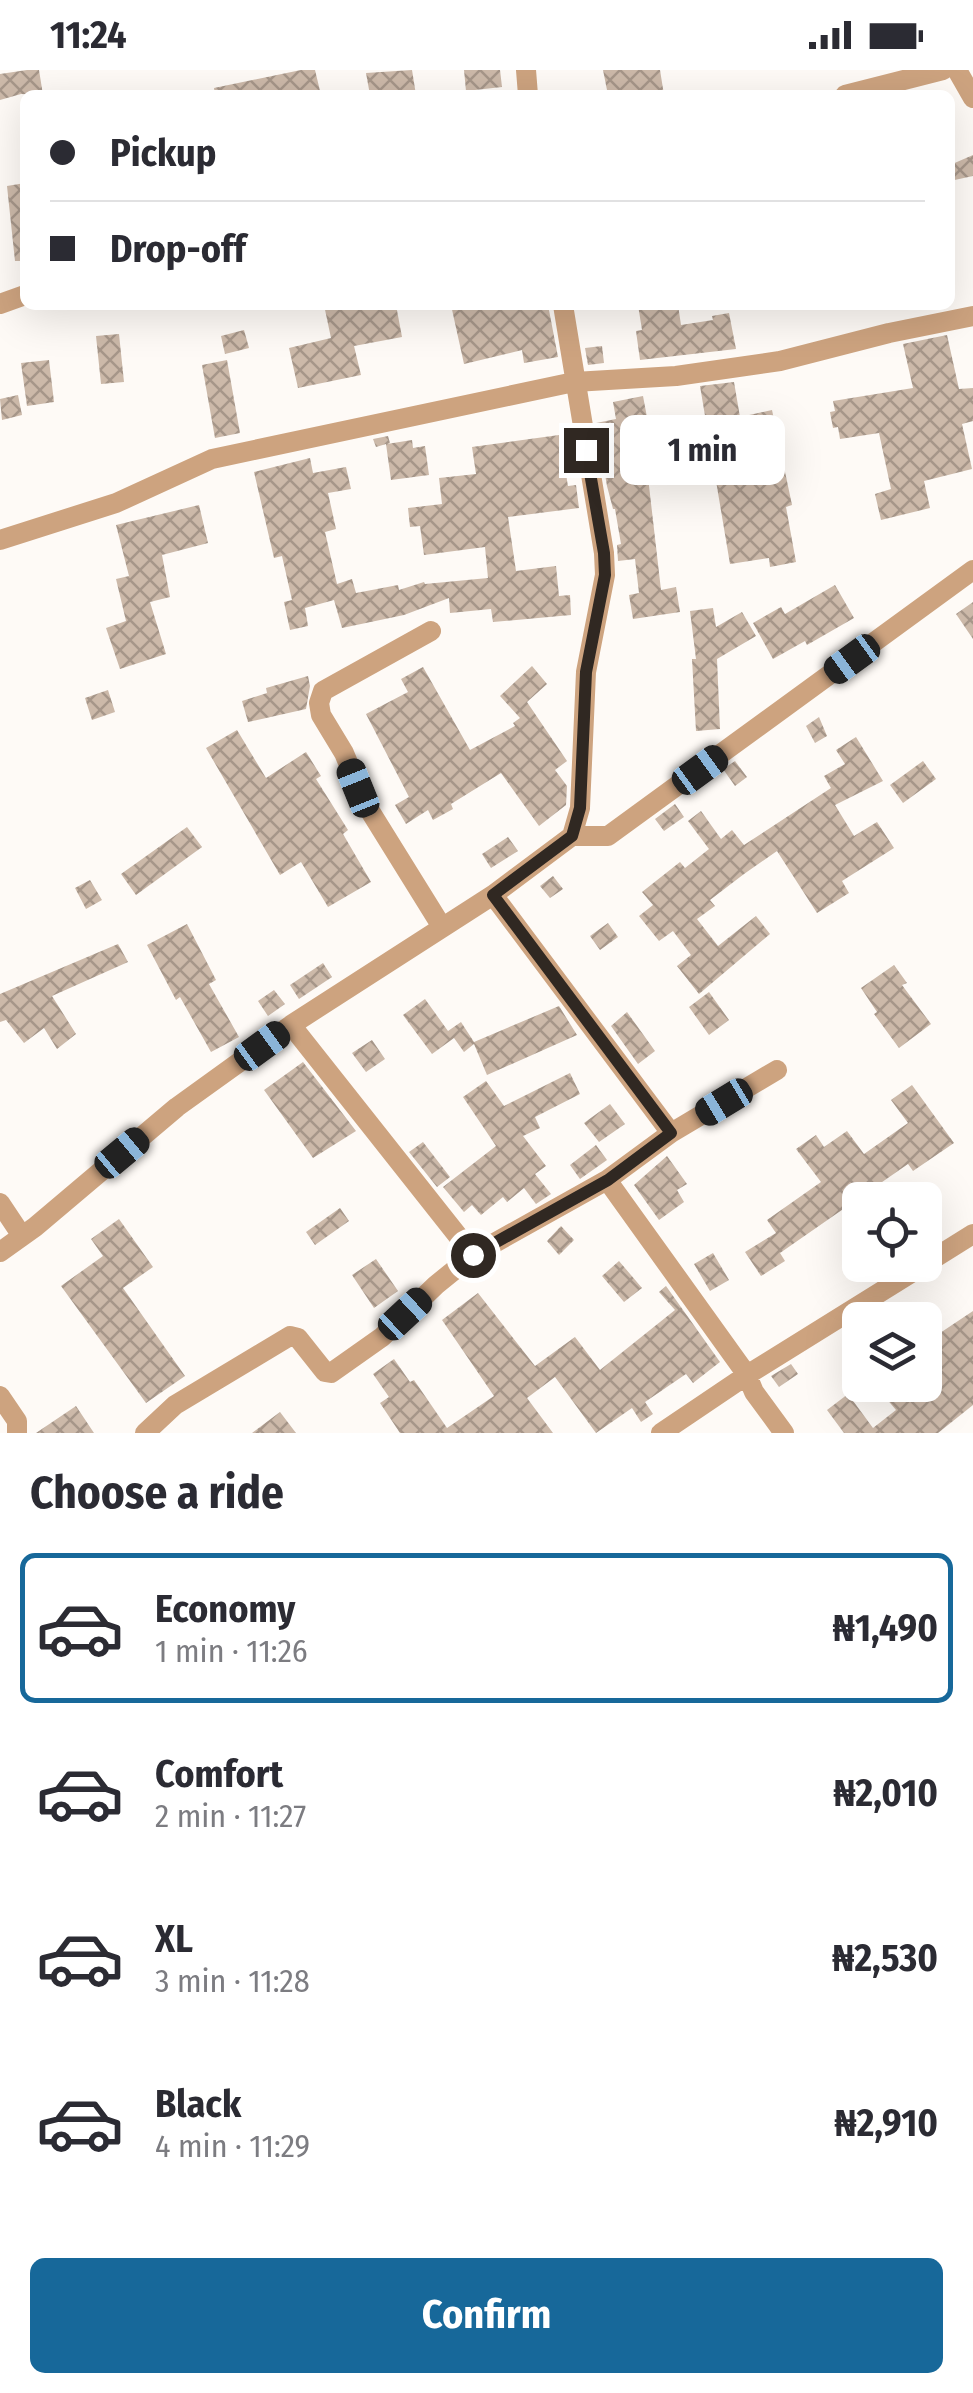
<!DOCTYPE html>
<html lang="en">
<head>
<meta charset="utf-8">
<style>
	:root { --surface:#fff; --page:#f7f7f7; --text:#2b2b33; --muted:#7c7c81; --line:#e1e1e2; --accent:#17689a }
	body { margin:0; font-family:"Fira Sans Condensed",sans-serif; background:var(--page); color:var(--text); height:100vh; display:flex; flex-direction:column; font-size:38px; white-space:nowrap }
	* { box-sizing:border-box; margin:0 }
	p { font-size:32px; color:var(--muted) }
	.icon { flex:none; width:55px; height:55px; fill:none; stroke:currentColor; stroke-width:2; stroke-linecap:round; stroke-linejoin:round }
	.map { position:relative; height:1363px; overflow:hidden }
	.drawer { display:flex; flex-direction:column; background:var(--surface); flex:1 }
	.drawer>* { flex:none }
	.hud { position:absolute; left:20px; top:20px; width:935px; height:220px; border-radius:15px; box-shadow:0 10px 40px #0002; display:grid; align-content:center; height:220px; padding:0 30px; background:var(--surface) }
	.fabs { position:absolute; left:842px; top:1112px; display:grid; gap:20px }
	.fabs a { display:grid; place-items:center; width:100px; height:100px; border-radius:15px; background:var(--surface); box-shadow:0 10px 40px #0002; font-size:50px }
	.end { position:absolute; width:45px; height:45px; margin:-22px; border:12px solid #302822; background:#fff; box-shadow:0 0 0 5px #fff }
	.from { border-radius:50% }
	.bubble { position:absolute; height:70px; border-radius:15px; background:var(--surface); box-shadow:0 10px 40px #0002; font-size:32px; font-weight:700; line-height:70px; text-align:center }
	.car { position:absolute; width:30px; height:60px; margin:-30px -15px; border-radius:12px; box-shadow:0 0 8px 2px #0007; background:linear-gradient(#222 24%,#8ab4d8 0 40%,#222 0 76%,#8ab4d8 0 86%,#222 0) }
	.hud b { display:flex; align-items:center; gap:35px; height:95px; font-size:38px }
	.hud b+b { border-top:2px solid var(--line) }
	.hud i { width:25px; height:25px; background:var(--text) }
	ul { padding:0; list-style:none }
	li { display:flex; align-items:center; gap:30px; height:150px; margin:0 20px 15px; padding:0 10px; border:5px solid transparent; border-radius:15px }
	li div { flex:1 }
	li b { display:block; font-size:38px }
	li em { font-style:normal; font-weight:700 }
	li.current { border-color:var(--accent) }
	li>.icon { width:90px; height:90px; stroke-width:1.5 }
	h2 { padding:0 30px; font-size:45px; line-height:120px }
	.action { display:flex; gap:20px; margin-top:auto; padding:20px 30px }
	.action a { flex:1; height:115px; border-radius:15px; background:var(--accent); color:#fff; font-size:40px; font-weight:700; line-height:115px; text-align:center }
	.status { display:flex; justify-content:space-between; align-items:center; height:70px; padding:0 50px; background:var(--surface); direction:ltr }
	.status svg { height:28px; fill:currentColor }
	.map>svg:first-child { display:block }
	.building { fill:url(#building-cross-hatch) }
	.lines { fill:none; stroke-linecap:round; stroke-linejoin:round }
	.minor { stroke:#cda37f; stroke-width:20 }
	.route { stroke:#302822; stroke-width:12 }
</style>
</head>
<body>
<div class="status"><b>11:24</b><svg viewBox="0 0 49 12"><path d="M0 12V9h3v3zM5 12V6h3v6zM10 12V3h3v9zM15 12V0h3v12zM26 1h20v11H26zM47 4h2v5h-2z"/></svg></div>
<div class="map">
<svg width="973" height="1363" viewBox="0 0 973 1363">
	<defs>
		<pattern id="building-cross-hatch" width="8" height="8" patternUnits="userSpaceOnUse" patternTransform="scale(2.5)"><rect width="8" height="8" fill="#ccb9a9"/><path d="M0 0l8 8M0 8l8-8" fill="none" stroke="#a69689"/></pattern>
	</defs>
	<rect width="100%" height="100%" fill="#fefaf6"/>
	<path class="building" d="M27 0H39L43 25 21 24 0 30V4Z
		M301 0H315L321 25H215L214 18Z
		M412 0 416 25H370L366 3Z
		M464 0H500L502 17 466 21Z
		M603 0H660L664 25H608Z
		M973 85V106L950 111V95Z
		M25 113V191H15L7 116Z
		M324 235H396L402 267 354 276 361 305 298 318 289 278 331 268Z
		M451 235H548L558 287 524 293 522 280 464 294Z
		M638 235H678L681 255 713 250 712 246 729 243 736 279 640 290 636 261 642 260Z
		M244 260 249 278 225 284 221 266Z
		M119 264 124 312 101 314 96 266Z
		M947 265 959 319 973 318V351L962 354 972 399 924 411 930 438 881 450 875 424 891 419 879 363 840 369 838 357 833 358 830 342 835 341 833 331 913 318 903 274Z
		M602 276 604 293 588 295 585 278Z
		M49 290 54 332 27 336 21 293Z
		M227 290 240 363 215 368 202 295Z
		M734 312 740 347 772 340 792 435 786 437 796 492 770 497 769 488 730 494 700 316Z
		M18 325 22 345 2 350 0 329Z
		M643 326 658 406 648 407 661 520 676 517 680 542 633 549 629 525 639 523 635 489 618 491 617 475 621 474 615 439H613L607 416 596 353 616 349 613 332Z
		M559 365 568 416 576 415 579 438 508 447 516 501 556 496 559 526 570 525 571 545 493 552 491 539 450 543 449 528 404 545 342 558 334 530 305 538 308 556 290 560 284 532 292 530 282 486 274 488 254 402 310 388 313 403 346 397 351 419 328 423 336 459 325 462 337 514 352 509 356 523 398 515 399 520 424 512 425 514 488 508 485 477 424 485 420 456 410 457 408 438 442 434 439 408 476 404 472 377Z
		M388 366 390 373 387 374 412 370 413 378 425 376 429 405 391 410 386 374 376 377 373 369Z
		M199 435 208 473 162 485 170 527 150 532 166 584 120 599 106 558 126 551 116 509 129 506 116 455Z
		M835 515 854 548 807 575 805 571 773 589 753 553 781 537 785 544Z
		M973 532V569L956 544Z
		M713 538 716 557 742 542 756 566 717 589 720 659 696 661 692 589H696L690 541Z
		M532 596 547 614 527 632 567 691 555 700 567 716 566 735 539 756 501 703 451 734 453 739 433 750 428 740 406 754 395 735 409 727 366 644 408 622 401 609 423 597 470 680 515 656 513 653 520 648 500 626Z
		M308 606 310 616 306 639 248 652 242 631 267 623 266 618Z
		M108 620 115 642 92 650 85 628Z
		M819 647 827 666 815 673 806 656Z
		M237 660 266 708 306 682 321 706 316 709 348 760 343 764 371 812 328 837 301 792 280 805 206 678Z
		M856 667 883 711 835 735 854 766 877 752 894 778 842 811 849 823 817 843 777 781 744 804 710 830 715 836 697 849 718 876 756 846 770 864 699 924 677 896 691 885 673 861 659 871 639 846 653 835 642 822 680 792 685 798 709 779 688 751 701 741 721 769 732 760 744 775 831 718 824 706 845 694 836 680Z
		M735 691 747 707 735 716 723 699Z
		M923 691 936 709 903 733 890 715Z
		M675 734 684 747 664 761 655 749Z
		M187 757 202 777 136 825 121 804Z
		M508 767 518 781 491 798 482 784Z
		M553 806 563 819 550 828 540 816Z
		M90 810 102 830 86 839 75 818Z
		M608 853 618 867 600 880 590 866Z
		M187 854 216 910 209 914 239 967 211 982 180 927 176 930 147 875Z
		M118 874 128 892 52 926 76 964 57 979 44 958 24 973 6 950 0 952V924Z
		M323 893 332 907 299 929 290 915Z
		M894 895 907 913 902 915 931 954 899 978 874 944 877 942 861 918Z
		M274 920 285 934 268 946 258 931Z
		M709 922 729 950 709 965 689 937Z
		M425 929 448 961 461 952 474 972 559 936 577 965 487 1005 474 974 464 982 454 968 432 984 403 945Z
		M627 942 655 981 638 994 611 956Z
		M372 970 385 989 366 1002 352 983Z
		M303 992 356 1061 313 1088 264 1020Z
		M570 1003 580 1024 535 1047 540 1058 523 1066 546 1096 535 1104 551 1124 536 1134 524 1118 507 1132 503 1127 481 1145 472 1135 464 1142 443 1117 496 1076 463 1027 486 1011 504 1036Z
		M912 1015 954 1073 913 1101 908 1094 780 1183 785 1191 761 1206 745 1182 776 1163 767 1150 821 1112 796 1079 816 1065 824 1077 847 1061 864 1084 908 1053 891 1030Z
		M610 1034 625 1054 599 1072 584 1053Z
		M423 1072 450 1107 437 1117 409 1082Z
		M596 1075 607 1090 580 1109 570 1095Z
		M667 1086 687 1114 677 1120 684 1132 659 1150 634 1115Z
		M340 1138 349 1151 315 1175 306 1162Z
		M119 1149 153 1197 123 1218 185 1306 146 1333 61 1216 103 1186 91 1169Z
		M561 1156 574 1170 559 1185 547 1171Z
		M713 1183 729 1210 710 1221 694 1194Z
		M376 1189 398 1221 374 1238 352 1205Z
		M619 1191 642 1218 624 1232 602 1206Z
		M666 1216 720 1292 693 1313 686 1304 645 1332 653 1344 641 1352 632 1338 596 1363 555 1307 527 1328 553 1363H400L380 1333 389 1327 373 1304 394 1289 410 1312 414 1310 447 1358 494 1326 442 1250 478 1223 535 1296 575 1267 600 1300 675 1240 659 1222Z
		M973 1241V1335L938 1363H844L827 1340 848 1324 873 1358 896 1340 875 1315H925V1273Z
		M791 1294 798 1304 779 1317 771 1306Z
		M76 1336 94 1363H36Z
		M280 1342 296 1363H252Z"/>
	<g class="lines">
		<path class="minor" d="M526 0 528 25
			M957 0 973 28
			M845 25 943 0
			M0 234 25 225
			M0 470 116 433 212 389 574 312 676 306 780 291 889 263 973 246
			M431 561 323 621 319 633 321 645 344 683 365 733 442 857
			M572 766H608L973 500
			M493 825 671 1063
			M291 955 473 1185
			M607 1110 747 1305 754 1322 784 1363
			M0 1133 22 1166
			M0 1182 35 1157 177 1037 291 955 493 825 572 766 580 738 586 602 605 505 604 483 563 235
			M925 1194 973 1164
			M0 1326 17 1351V1363
			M145 1363 175 1335 290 1266 298 1268 325 1302 331 1303 382 1267 436 1215 473 1185 607 1110 671 1063 777 1000
			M661 1363 747 1305 924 1195"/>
	</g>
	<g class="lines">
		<path class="route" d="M473 1185 608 1110 671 1063 493 825 572 766 580 738 586 602 605 505 604 483 586 380"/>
	</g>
</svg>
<div class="fabs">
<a><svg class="icon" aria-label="locate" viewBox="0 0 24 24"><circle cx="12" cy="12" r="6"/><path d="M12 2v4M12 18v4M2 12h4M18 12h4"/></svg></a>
<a><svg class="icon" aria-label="layers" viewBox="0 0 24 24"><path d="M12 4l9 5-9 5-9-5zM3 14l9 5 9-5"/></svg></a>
</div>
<i class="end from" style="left:473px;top:1185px"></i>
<i class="end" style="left:586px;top:380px"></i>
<div class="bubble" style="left:620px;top:345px;width:165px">1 min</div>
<i class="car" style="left:852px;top:589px;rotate:234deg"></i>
<i class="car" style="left:700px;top:700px;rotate:54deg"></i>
<i class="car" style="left:358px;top:718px;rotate:338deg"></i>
<i class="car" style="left:262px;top:976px;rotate:54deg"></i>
<i class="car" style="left:724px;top:1032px;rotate:239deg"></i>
<i class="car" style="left:122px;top:1083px;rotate:50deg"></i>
<i class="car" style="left:405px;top:1244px;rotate:47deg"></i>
<div class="hud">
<b><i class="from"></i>Pickup</b>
<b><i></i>Drop-off</b>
</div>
</div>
<section class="drawer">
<h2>Choose a ride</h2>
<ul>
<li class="current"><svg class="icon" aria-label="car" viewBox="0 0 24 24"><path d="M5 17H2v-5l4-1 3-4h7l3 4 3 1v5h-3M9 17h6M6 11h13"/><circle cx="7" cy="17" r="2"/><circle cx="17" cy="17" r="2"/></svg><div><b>Economy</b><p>1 min · 11:26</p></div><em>₦1,490</em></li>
<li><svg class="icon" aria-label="car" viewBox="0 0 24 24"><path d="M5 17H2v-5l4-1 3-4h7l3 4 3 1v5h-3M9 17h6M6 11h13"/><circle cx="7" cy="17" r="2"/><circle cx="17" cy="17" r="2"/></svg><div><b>Comfort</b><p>2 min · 11:27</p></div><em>₦2,010</em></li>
<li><svg class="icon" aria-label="car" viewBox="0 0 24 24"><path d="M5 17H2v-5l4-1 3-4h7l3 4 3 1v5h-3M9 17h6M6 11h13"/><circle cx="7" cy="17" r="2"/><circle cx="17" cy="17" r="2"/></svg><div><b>XL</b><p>3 min · 11:28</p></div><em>₦2,530</em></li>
<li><svg class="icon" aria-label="car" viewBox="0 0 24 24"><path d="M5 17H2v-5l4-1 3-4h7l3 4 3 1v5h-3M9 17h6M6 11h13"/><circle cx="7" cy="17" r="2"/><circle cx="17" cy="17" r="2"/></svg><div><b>Black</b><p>4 min · 11:29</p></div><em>₦2,910</em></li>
</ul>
<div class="action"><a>Confirm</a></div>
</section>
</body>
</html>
